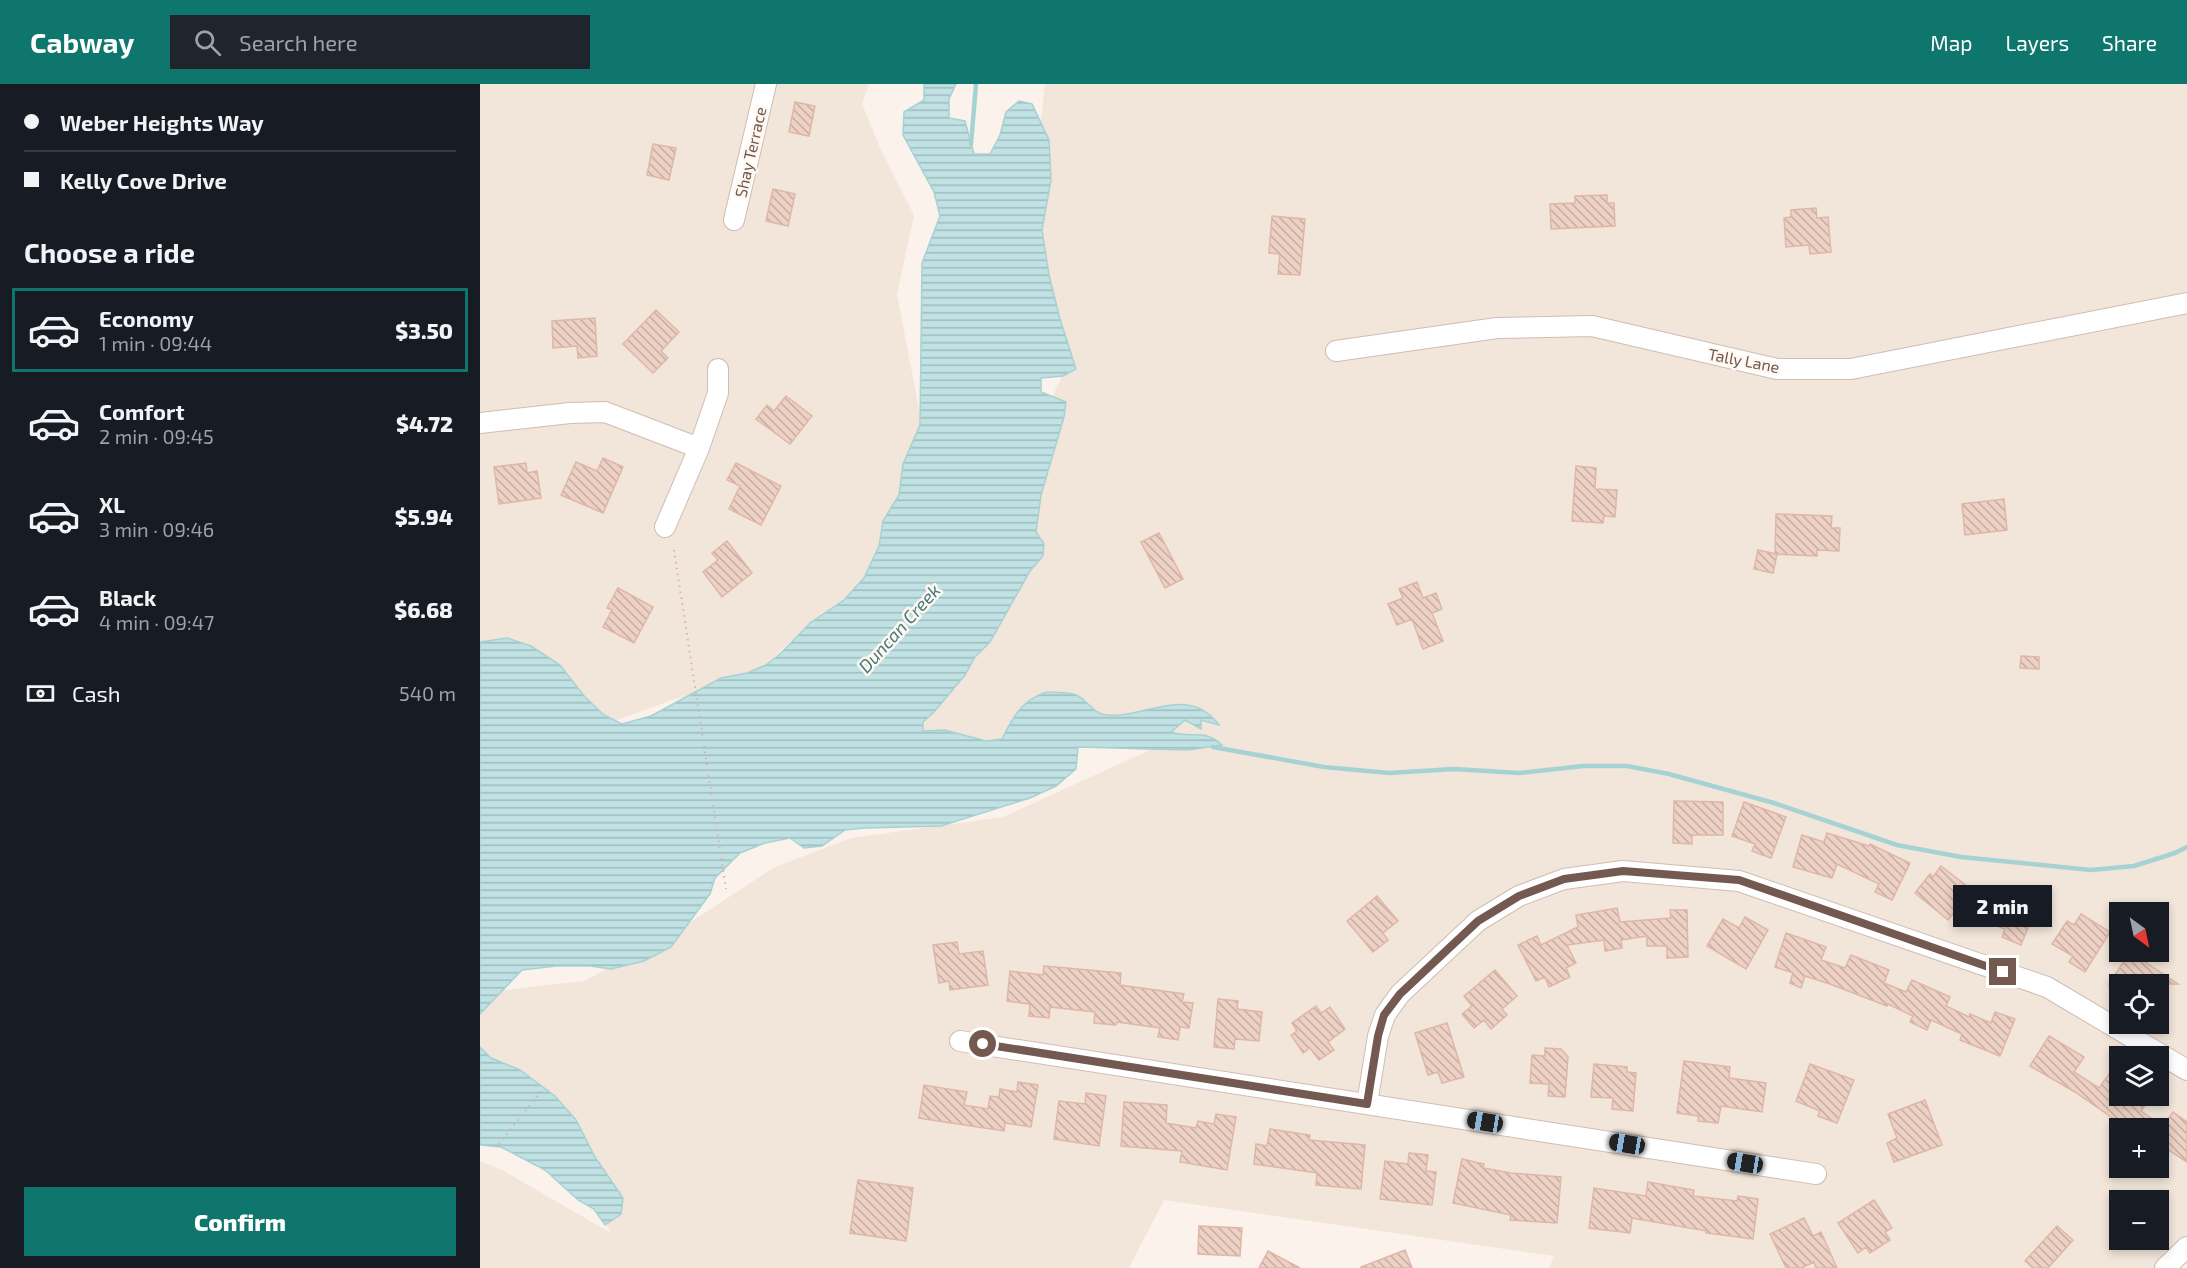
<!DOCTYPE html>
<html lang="en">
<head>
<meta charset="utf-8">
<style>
	:root { --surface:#171b24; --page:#20242c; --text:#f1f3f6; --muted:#9ea1a6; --line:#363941; --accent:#0f766e }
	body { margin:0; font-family:"Exo 2",sans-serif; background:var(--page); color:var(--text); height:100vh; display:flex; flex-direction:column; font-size:22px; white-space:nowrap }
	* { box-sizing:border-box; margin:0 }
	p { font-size:20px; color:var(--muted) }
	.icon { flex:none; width:33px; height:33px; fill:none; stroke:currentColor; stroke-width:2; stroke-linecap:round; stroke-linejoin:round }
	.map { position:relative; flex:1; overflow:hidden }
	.side { display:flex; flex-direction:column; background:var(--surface); width:480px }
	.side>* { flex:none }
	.guide { display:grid; align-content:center; height:132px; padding:0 24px; background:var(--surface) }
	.needle { width:39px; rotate:147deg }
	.controls { position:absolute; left:1629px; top:818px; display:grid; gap:12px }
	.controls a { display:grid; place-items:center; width:60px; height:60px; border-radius:0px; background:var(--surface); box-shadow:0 3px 9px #0003; font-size:30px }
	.end { position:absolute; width:27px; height:27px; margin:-14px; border:8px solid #745950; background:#fff; box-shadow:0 0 0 3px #fff }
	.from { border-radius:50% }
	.bubble { position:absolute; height:42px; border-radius:0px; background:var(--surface); box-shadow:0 3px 9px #0003; font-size:20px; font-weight:800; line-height:42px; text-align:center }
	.car { position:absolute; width:18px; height:36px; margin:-18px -9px; border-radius:8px; box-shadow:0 0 4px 2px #0007; background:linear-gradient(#222 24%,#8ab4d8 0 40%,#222 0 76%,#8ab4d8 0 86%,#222 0) }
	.guide b { display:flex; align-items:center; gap:21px; height:57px; font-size:22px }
	.guide b+b { border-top:2px solid var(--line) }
	.guide i { width:15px; height:15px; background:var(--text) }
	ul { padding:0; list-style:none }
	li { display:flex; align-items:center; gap:18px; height:84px; margin:0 12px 9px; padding:0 12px; border:3px solid transparent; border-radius:0px }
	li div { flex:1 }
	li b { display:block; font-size:22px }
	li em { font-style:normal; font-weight:800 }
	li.current { border-color:var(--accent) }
	li>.icon { width:54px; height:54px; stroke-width:1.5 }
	h2 { padding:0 24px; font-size:27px; line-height:72px }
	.pay { display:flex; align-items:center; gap:15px; height:66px; padding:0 24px; font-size:22px }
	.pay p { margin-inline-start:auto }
	.primary-button { display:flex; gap:12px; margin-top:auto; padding:12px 24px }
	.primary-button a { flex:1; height:69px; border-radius:0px; background:var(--accent); color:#fff; font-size:24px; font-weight:800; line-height:69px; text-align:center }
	header { display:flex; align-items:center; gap:36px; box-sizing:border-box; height:84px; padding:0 30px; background:var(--accent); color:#fff }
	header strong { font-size:28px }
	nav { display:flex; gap:33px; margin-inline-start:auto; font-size:21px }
	.search { width:420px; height:54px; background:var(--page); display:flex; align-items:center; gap:15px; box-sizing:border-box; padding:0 21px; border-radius:0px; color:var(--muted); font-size:22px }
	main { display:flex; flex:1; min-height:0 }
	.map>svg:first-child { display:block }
	.residential { fill:#f2e5da; fill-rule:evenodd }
	.water { fill:url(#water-rules); stroke:#a7d2d4; stroke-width:1.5 }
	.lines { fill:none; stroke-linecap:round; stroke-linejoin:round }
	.stream { stroke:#a7d2d4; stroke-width:4.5 }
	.building { fill:url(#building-back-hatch); stroke:#dfb7a6; stroke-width:1.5 }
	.minor-casing { stroke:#cfbdb4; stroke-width:22 }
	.path { stroke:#d4b4a7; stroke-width:2; stroke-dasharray:1.5 4.5; stroke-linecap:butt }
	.minor { stroke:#fff; stroke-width:20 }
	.route { stroke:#745950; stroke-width:8 }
	.labels { text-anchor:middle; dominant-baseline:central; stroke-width:5; stroke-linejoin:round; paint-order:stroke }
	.street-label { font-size:16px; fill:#745950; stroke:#fef8f1 }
	.water-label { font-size:18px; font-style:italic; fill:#477b7f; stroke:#fef8f1 }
</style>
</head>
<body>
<header>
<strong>Cabway</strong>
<div class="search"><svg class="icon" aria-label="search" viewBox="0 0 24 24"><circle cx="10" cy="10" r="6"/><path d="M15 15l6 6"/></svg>Search here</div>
<nav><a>Map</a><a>Layers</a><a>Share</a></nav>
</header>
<main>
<section class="side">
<div class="guide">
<b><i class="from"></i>Weber Heights Way</b>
<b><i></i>Kelly Cove Drive</b>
</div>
<h2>Choose a ride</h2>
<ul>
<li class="current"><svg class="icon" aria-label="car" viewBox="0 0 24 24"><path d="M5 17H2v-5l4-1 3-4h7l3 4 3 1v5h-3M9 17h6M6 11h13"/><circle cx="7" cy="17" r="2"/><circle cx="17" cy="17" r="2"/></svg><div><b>Economy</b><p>1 min · 09:44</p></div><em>$3.50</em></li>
<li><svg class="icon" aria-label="car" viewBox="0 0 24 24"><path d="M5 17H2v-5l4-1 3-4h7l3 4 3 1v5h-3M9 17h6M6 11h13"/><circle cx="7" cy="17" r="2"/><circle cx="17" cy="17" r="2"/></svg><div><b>Comfort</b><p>2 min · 09:45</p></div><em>$4.72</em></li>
<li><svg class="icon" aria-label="car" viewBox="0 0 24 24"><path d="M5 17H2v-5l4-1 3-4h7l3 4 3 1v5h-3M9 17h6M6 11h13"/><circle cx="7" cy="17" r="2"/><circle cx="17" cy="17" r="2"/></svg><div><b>XL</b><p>3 min · 09:46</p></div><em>$5.94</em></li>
<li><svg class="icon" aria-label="car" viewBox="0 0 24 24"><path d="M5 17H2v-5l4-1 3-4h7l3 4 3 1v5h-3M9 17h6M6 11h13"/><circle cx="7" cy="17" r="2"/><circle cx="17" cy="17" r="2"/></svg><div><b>Black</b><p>4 min · 09:47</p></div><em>$6.68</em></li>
</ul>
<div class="pay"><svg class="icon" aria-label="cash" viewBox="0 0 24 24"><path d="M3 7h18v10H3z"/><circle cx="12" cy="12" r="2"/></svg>Cash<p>540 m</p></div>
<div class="primary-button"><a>Confirm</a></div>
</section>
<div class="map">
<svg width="1707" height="1184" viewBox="0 0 1707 1184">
	<defs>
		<pattern id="water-rules" width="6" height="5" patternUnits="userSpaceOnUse" patternTransform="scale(1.5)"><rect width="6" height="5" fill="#c0e2e4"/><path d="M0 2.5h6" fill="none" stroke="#a1babb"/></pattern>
		<pattern id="building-back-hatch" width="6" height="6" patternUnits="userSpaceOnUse" patternTransform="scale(1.5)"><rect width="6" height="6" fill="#eed1c5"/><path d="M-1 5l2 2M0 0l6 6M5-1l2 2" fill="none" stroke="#c5ada2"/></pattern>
	</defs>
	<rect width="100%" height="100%" fill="#fbf3eb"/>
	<path class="residential" d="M0 0H389L382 20 401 66 434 131 417 210 445 357 408 497 329 539 270 596 195 615 124 641 0 563Z
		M565 0H1707V1158L1679 1184H1069L1074 1172 684 1116 649 1184H0V1077L22 1086 131 1149 73 1043 0 993V923L14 907 104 897 185 855 293 784 371 754 523 733 670 666 474 658 429 648 550 357 593 271 557 216 549 144ZM1640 828H1678V867H1640ZM1640 900H1678V939H1640ZM1640 972H1678V1011H1640ZM1640 1044H1678V1083H1640ZM1640 1116H1678V1155H1640Z"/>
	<path class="water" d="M444 0H476L469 15V34L485 37 494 70H510L520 51 526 28 539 17 552 20 569 56 571 96 562 146 569 191 580 235 596 285 583 292 561 294V308L586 318 584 333 561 411 556 448 564 460 563 472 550 487 510 558 495 573 485 591 454 628 443 638V647L465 646 506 657 522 655C532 635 541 617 564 609 568 607 592 609 596 611 607 615 613 630 626 631 665 635 708 599 739 641L721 636V645L705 636 691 648C712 655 725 644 742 661L708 666 598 663 596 685 576 702 550 714 461 742 385 744 365 746 342 762 324 764 310 754 285 759 260 769 235 794 230 810 191 863 164 877 131 885 110 882H76L42 886 0 930V558L27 554 51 562 80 581 105 613 124 631 142 640 171 632 241 594 267 589 286 581 301 569 330 539 364 516 384 494 399 462 403 437 419 411 423 380 440 341 442 179 460 132 454 108 423 51 424 28 444 16Z
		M0 963 11 974 40 986 75 1012 96 1036 115 1073 143 1114 141 1130 125 1141 114 1125 98 1116 65 1086 21 1063 0 1061Z"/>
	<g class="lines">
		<path class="stream" d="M491 60 496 0
			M733 663 844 683 909 689 974 685 1039 689 1103 682H1147L1189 690 1294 719 1417 761 1481 773 1611 786 1654 782 1695 769 1707 763"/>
	</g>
	<path class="building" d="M315 18 335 22 329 52 309 48Z
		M173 60 196 64 189 96 167 91Z
		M293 105 315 110 308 142 286 137Z
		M1127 111V119H1134L1135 142 1071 145 1070 120 1095 119V112Z
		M1336 124 1337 134 1348 133 1351 168 1330 170 1329 161 1306 163 1304 134 1311 133V126Z
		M792 132 825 135 820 191 798 190 800 170 789 169Z
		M176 226 199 248 181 267 188 274 173 289 143 260Z
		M115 234 117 272 98 274 97 262 73 264 72 237Z
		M306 312 332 332 310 360 276 335 287 321 294 327Z
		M123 374 143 383 123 429 81 411 96 378 117 387Z
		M46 379 47 389 57 387 61 414 19 420 14 383Z
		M256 379 301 402 281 441 249 425 260 402 247 396Z
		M1096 382 1116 384 1115 405 1137 406 1135 433 1124 432 1123 439 1092 437Z
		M1524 415 1527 446 1485 451 1482 420Z
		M1296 430 1352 432 1351 444H1360L1359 467 1337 466V472L1295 470Z
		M679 449 703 495 685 504 661 458Z
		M247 457 272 489 242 513 223 488 238 476 232 469Z
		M1278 466 1297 470 1293 489 1274 485Z
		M937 498 943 514 956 509 962 525 952 529 963 557 943 565 932 535 917 541 908 520 923 514 919 505Z
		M138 504 173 523 154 559 123 543 132 526 127 524Z
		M1541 572 1559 573V585L1540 584Z
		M1194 717 1243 718V751H1212V760L1193 759Z
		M1264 718 1306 733 1291 774 1272 767 1275 760 1252 752Z
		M1347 749 1389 762 1390 760 1430 779 1412 816 1395 808 1399 800 1357 780 1352 794 1313 783 1322 751 1344 758Z
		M1461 782 1492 806 1468 836 1435 809 1450 790 1453 793Z
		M1515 802 1558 819 1541 861 1522 853 1525 845 1501 836Z
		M897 812 918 837 903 849 908 856 893 868 867 837Z
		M1137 824 1140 838 1191 834 1190 826H1207L1208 873 1187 874V862H1167V852L1141 856 1142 864 1125 867 1124 856 1087 861 1096 879 1086 884 1090 893 1069 903 1065 893 1056 897 1038 861 1057 852 1061 861 1098 843 1096 831Z
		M1601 830 1630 848 1605 888 1589 878 1593 872 1572 860 1587 837 1594 841Z
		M1265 833 1288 846 1266 885 1227 862 1243 835 1259 844Z
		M1306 849 1346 863 1341 876 1365 884 1371 871 1409 886 1404 899 1426 908 1432 896 1470 913 1466 922 1489 933 1490 930 1511 939 1515 928 1535 935 1520 972 1480 956 1482 950 1451 936 1447 946 1430 938 1433 932 1408 920 1407 922 1350 900 1325 892 1321 904 1310 899 1313 889 1295 883Z
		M477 858 479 870 503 867 508 901 470 906 469 897 459 899 453 861Z
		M1650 868 1698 900H1629Z
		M564 882 641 889 640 901 704 910 702 918 713 919 709 944 700 943 698 956 678 953 680 944 637 938 636 941 614 939 615 928 570 923 569 934 549 932 550 920 527 917 530 887 563 891Z
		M1015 886 1037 912 1022 925 1027 931 1011 945 1004 936 994 944 982 930 992 922 984 912Z
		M738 915 758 917 757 925 782 928 779 957 755 955 754 965 734 963Z
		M836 922 841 929 850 923 865 945 848 958 854 966 839 976 830 964 823 969 811 951 817 947 812 939Z
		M967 939 984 993 962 999 958 988 948 991 935 949Z
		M1569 952 1604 973 1594 988 1619 1004 1630 989 1640 995V1011H1672L1661 1027 1683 1042 1693 1028 1707 1038V1078L1678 1059V1044H1647L1595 1008 1550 982Z
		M1065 964 1081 965 1088 973 1085 1013 1068 1012 1069 1000 1050 999 1052 971 1065 972Z
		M1204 977 1250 983 1249 994 1286 999 1282 1028 1241 1022 1238 1039 1218 1037 1219 1032 1197 1029Z
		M1114 980 1147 983V988L1156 989 1153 1027 1132 1025 1133 1014 1111 1013Z
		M1330 980 1374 996 1357 1039 1338 1032 1340 1027 1316 1017Z
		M538 998 558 1001 551 1043 525 1039 524 1047 439 1034 444 1001 487 1008 484 1021 508 1025 510 1012 519 1013 520 1005 537 1008Z
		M606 1009 626 1012 619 1062 574 1055 579 1017 605 1020Z
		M1445 1016 1462 1061 1414 1078 1407 1059 1417 1054 1408 1030Z
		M644 1018 687 1021 686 1039 716 1044 718 1037 734 1040 736 1030 756 1033 747 1086 700 1078 702 1067 641 1062Z
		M790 1045 830 1051 829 1056 885 1061 881 1105 836 1101 837 1089 774 1080 776 1060 787 1062Z
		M929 1069 948 1071 946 1087 956 1088 952 1121 900 1115 905 1077 928 1080Z
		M982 1075 1004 1080 1003 1084 1031 1089 1081 1093 1077 1139 1030 1136 1031 1131 973 1119Z
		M378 1096 433 1104 426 1157 370 1149Z
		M1168 1098 1214 1106 1213 1112 1257 1117 1258 1112 1278 1115 1273 1155 1226 1149 1227 1147 1152 1134 1150 1149 1109 1144 1114 1104 1166 1112Z
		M1394 1116 1412 1144 1405 1148 1410 1156 1390 1169 1386 1163 1378 1169 1358 1139Z
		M1324 1134 1333 1152 1341 1148 1357 1184H1336L1334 1178 1321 1184H1306L1290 1150Z
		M719 1142 762 1144 760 1172 718 1170Z
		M1577 1142 1593 1156 1568 1184H1553L1545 1177Z
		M925 1166 932 1184H881V1183Z
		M788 1167 820 1184H779Z"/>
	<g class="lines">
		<defs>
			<path id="minor" d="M254 136 286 0
				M856 267 1017 244 1112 242 1297 285H1371L1707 219
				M0 339 90 329 125 328 219 364
				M185 443 219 364 238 309V285
				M480 957 1336 1090
				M887 1020 898 952 905 931 920 910 998 837 1039 812 1084 795 1143 787 1259 797 1567 903 1707 986
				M1685 1184 1707 1163"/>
		</defs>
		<use href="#minor" class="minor-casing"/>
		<path class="path" d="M194 466 246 805
			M19 1060 62 1006"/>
		<use href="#minor" class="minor"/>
	</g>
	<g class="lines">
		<path class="route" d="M503 960 887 1020 898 952 904 931 920 910 998 837 1039 812 1084 795 1143 787 1259 796 1523 888"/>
	</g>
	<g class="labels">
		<g class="street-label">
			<text transform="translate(270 68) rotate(-77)">Shay Terrace</text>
			<text transform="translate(1264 276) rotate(11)">Tally Lane</text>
		</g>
		<g class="water-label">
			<text transform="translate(419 544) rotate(-48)">Duncan Creek</text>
		</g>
	</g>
</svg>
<div class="controls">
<a><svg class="needle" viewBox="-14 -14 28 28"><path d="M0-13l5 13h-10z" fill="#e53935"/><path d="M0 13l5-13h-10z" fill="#9ea1a6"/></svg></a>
<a><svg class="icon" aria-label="locate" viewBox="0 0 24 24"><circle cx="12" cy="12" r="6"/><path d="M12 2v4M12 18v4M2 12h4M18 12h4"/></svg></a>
<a><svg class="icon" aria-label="layers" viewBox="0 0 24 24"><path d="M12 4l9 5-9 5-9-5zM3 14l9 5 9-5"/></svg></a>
<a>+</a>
<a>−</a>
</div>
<i class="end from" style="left:503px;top:960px"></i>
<i class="end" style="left:1523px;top:888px"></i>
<div class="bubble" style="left:1473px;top:801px;width:99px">2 min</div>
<i class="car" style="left:1005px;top:1038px;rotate:279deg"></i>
<i class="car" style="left:1147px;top:1060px;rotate:279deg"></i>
<i class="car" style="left:1265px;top:1079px;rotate:279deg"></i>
</div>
</main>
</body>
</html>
